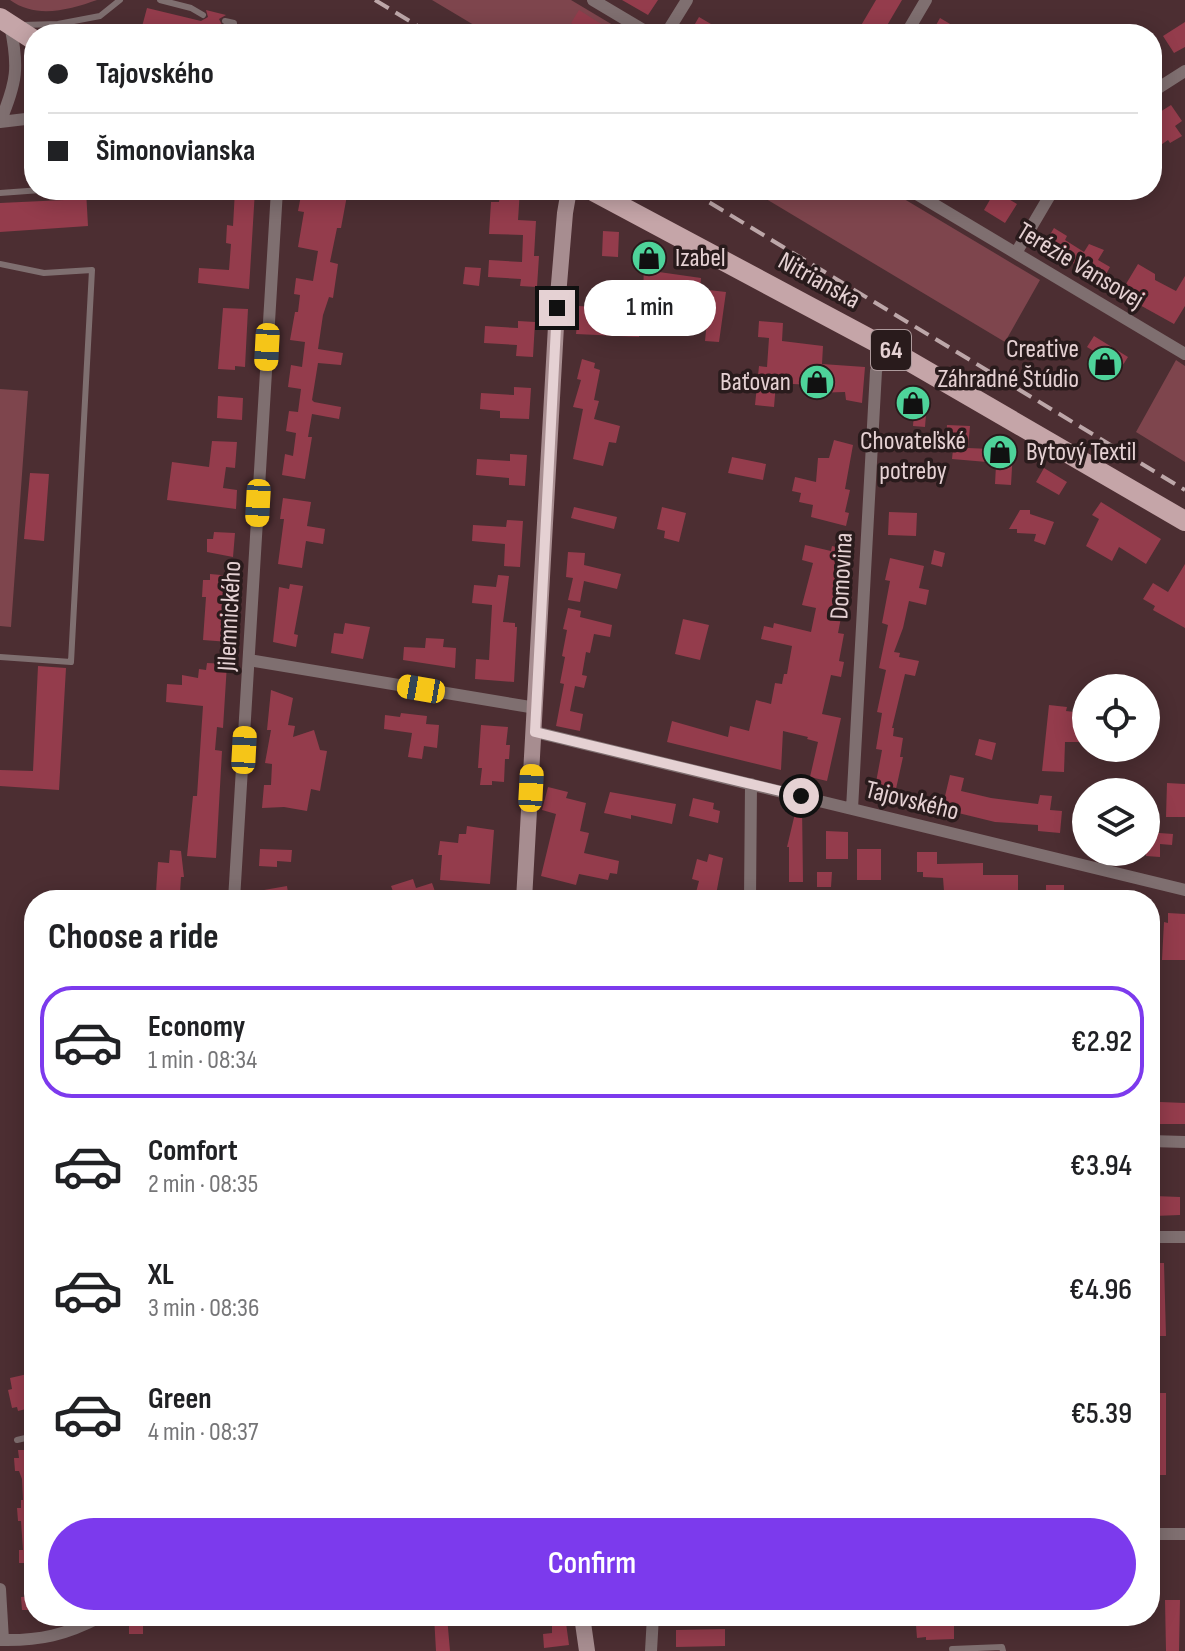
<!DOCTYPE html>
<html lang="en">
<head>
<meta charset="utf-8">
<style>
	:root { --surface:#fff; --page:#f6f6f6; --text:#202124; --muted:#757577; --line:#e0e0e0; --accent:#7c3aed }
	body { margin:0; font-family:"Sofia Sans Condensed",sans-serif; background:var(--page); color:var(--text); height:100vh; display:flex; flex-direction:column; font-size:30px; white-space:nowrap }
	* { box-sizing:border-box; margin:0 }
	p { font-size:26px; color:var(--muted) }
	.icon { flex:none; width:44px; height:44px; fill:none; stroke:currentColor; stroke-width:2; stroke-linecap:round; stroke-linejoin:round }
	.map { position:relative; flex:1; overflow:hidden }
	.sheet { position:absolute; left:24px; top:890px; width:1136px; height:736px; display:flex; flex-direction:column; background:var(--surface); border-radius:32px; box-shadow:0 4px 20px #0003 }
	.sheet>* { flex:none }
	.guide { position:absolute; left:24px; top:24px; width:1138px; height:176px; border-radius:32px; box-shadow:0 4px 20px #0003; display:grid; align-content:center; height:176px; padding:0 24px; background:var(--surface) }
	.fabs { position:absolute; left:1072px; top:674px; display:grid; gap:16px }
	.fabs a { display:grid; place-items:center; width:88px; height:88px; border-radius:50%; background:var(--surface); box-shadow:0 4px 20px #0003; font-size:40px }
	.end { position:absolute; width:36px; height:36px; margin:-18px; border:10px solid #e5d1d3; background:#111; box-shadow:0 0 0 4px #111 }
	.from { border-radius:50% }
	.bubble { position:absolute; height:56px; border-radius:28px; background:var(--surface); box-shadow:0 4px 20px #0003; font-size:26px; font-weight:600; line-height:56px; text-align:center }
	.car { position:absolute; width:24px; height:48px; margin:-24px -12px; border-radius:10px; box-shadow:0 0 6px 2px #0007; background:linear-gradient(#f5c518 24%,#345 0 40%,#f5c518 0 76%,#345 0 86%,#f5c518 0) }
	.guide b { display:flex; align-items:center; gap:28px; height:76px; font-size:30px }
	.guide b+b { border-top:2px solid var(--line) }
	.guide i { width:20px; height:20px; background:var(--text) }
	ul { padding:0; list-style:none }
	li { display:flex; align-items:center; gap:24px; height:112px; margin:0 16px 12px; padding:0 8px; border:4px solid transparent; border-radius:32px }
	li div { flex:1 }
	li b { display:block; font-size:30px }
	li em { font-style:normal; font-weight:600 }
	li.active { border-color:var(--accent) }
	li>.icon { width:72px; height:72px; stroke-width:1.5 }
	h2 { padding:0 24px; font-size:36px; line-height:96px }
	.primary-button { display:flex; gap:16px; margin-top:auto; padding:16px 24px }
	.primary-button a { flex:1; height:92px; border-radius:48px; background:var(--accent); color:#fff; font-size:32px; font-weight:600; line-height:92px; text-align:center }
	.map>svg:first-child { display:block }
	.green { fill:#7e454d }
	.building { fill:#943c4c }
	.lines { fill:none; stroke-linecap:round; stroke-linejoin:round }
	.lane { stroke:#7f6f70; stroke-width:6 }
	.street { stroke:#7f6f70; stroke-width:12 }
	.secondary { stroke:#a78d90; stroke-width:16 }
	.primary { stroke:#c5a5a8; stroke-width:20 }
	.rail { stroke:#bda7a9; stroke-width:4; stroke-dasharray:16 8; stroke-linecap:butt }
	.route { stroke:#e5d1d3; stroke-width:10 }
	.labels { text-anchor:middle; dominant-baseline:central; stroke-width:7; stroke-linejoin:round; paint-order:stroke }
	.shield { fill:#291b1c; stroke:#ad9a9c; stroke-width:2 }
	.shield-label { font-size:24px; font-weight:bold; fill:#e5d1d3 }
	.poi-label { font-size:26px; fill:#e5d1d3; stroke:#291b1c; text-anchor:start }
	.street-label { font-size:26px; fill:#e5d1d3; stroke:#291b1c }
</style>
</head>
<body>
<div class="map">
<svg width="1185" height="1651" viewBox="0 0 1185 1651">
	<rect width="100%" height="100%" fill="#4c2e32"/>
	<path class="green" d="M10 0H97C69 10 36 19 10 0Z
		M432 0H571L628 34H489Z
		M751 190H889L1040 280 1005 342Z
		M1176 360 1185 366V462L1136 432Z
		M0 389 28 391 11 627 0 626Z"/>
	<path class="building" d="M622 0H658L648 15Z
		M876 0H902L882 34H856Z
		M147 8 201 21 208 17 206 10 226 15 219 19 223 27 221 34H140Z
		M579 10 598 22 618 34H588L571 23Z
		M699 17 728 34H689Z
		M940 18 967 34H931Z
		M1185 22V47L1174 53 1163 36Z
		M1171 105 1182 121 1175 126 1182 136 1170 143 1168 140 1152 151V117Z
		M63 190H86L88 226 0 232V203L64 200Z
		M235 190H255L249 289 198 283 199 268 229 270 231 244 226 243 227 225 233 226Z
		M302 190H348L341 228H337L330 262 338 264 333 298 329 297 323 315 318 349 343 353 341 365 318 363 312 400 314 402 341 407 339 419 312 414 308 437H312L305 479 282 475 285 454 293 456 296 433 286 431 289 411 298 412 301 389 288 387 291 365 302 367 305 342 290 340 295 312H298L300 295 294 294 296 278 313 281 318 251 298 247 304 212 298 211Z
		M500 190H520L518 220 536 221 534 256H539L537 287 520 286 521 279 488 277 489 260 522 262 523 235 489 234 491 202H499Z
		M995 191 1017 204 1005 223 984 210Z
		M1054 228 1067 236 1065 240 1084 252 1089 244 1104 250 1098 260 1110 267 1103 280 1089 272 1088 274 1058 252 1057 254 1047 248 1048 246 1045 243Z
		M603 231 619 232 618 257 602 256Z
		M644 257 660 259 659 272 701 278 700 289 726 292 719 342 705 341 707 320 703 319 704 309 669 305 668 309 650 307 648 322 641 321 639 337 576 334 579 306 635 310 636 304 643 305Z
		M1138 264 1155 274V280L1176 291 1185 276V306L1174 324 1120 294Z
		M465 267 481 268 479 286 463 284Z
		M223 308 248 309 245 367 235 366V370L218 369Z
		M518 321 535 322 533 357 516 356 517 345 484 343 485 326 518 328Z
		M759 321 783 323 782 341 823 346 822 364 865 367 862 403 846 400 845 392 810 393 811 385 776 383 774 407 755 405 759 366 767 367 769 338 758 337Z
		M1094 336 1128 357 1121 368 1087 347Z
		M582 359 595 363 594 368 600 370 594 400 599 401 594 419 620 426 616 443 609 442 603 466 573 459 583 409 573 407 581 380 577 379Z
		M514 387 531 388 529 419 500 418V411L480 409 481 393 514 395Z
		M218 396 243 398 242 420 217 418Z
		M904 400 927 402 925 427 913 426 914 412 903 411Z
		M947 425 970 426 968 448 1013 450 1011 485 995 484 996 465 987 464V462L952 459 954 440 946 439Z
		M834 440 853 445 845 489 850 490 845 512 849 513 846 526 811 517 813 505 799 502 801 493 792 491 795 477 816 482 818 458H829Z
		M212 441 237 442 235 468 226 467 223 488 237 490 236 509 167 500 172 462 209 467Z
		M510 454 527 455 525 486 509 485V478L476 475 477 459 510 461Z
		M732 457 766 464 763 480 728 473Z
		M1044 468 1067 482 1059 495 1036 482Z
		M30 473 49 474 44 541 24 539Z
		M283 498 311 502 307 526 325 529 323 544 306 541 302 568 278 564 284 519H280Z
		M1101 502 1161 539 1146 564 1119 547 1112 561 1086 546 1099 519 1092 515Z
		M574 507 617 517 614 529 571 518Z
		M662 507 686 513 679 542 664 538 665 531 657 529Z
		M1020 510H1030V514L1054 522 1045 545 1034 541 1036 534 1017 533V529H1009Z
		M889 512 917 513 916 536 888 535Z
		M507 520 523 521 520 567 504 566 505 544 472 541 473 525 506 527Z
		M214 532 235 533 233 557 207 552V539H213Z
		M805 545 831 551 832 546 847 549 839 590 846 592 838 633 844 634 839 661 844 662 841 677 831 675 822 714 841 718 827 781 810 777 818 742 807 739 808 737 783 731 781 770 667 742 672 721 728 737 730 726 749 731 756 700 771 704 775 683 782 684 784 674H787L792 646 761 639 764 626 773 628 774 623 811 632 816 608 802 605 813 563 802 560Z
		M934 550 945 553 942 567 931 564Z
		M568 552 585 553 584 565 621 574 617 589 584 581 580 602 568 600 573 578 566 577Z
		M890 558 924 566 919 588 929 590 926 605 909 601 903 628 894 652 900 653 899 657 919 661 915 676 905 674 892 728H894L893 736 903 738 900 757H903L894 798 874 793 882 750 876 749 882 713 877 712 886 670 879 668 888 625 882 623 890 581 885 580Z
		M1185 564V628L1153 610 1155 606 1143 599 1153 583 1168 592Z
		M210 574 232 576 231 598 222 597 221 620 230 621 229 642 203 640 206 597H202L203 580H210Z
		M498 575 509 576 503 622 515 623V627H517L514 682 475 679 476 659 489 660 492 605 472 603 474 585 496 587Z
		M290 584 303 586 294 634 298 635 296 647 273 642 279 587 289 589Z
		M568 608 581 611 580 617 612 625 610 637 594 634 590 653 586 652 582 675 587 676 584 688 575 686 570 711 583 714 580 731 556 726 564 684 560 683 565 657 562 656 567 630 563 629Z
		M683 619 709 625 700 660 675 654Z
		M345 623 370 627 363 659 331 653 334 633 343 634Z
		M426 638 444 639 443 647 456 648 455 668 403 660 404 647 425 648Z
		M207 663 227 664 223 728 217 727 215 750 222 751 216 858 187 856 193 796H197L203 706 166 702 167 684 182 685V675L198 678 199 669 206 670Z
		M38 666 66 668 59 790 0 786V770L33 771Z
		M271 690 293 698 288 725 295 726 293 737 314 730 320 750 327 751 320 791 311 789 307 811 284 807 262 808 264 785H271L272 764 265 763 271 730H267Z
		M1049 705 1067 707 1066 711 1084 713 1081 742H1065L1064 772 1042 771Z
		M401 713 427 716 426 724 439 725 437 748 424 746 422 759 408 757 412 733 384 729 385 715 400 717Z
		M481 725 508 727 506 745H510L509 759H505L504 782 492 781V785H480L482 768H478Z
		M979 739 996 743 992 760 975 755Z
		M950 775 964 778 961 791 991 798 1038 804 1040 795 1052 796 1050 810 1062 811 1060 833 1038 831V825L995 822 942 809Z
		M1167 783 1185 784V817H1166Z
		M548 787 568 792 566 798 586 803 580 831 589 833 584 853 619 861 617 874 610 873 608 880 579 874 576 885 541 876 556 814 542 810Z
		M610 792 676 804 672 824 631 815V819L604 813Z
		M693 798 714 803 713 809 720 811 718 823 689 816Z
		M797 805 802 806 803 882H789V847H787Z
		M467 826 494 830 490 884 440 880 442 855H438L440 841 458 843 459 834H466Z
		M826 831 848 832V859H826Z
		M1146 832 1173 834 1172 845 1160 844V857L1146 856Z
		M260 849 292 850 291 862 277 861V867L259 866Z
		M857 849H881V880H857Z
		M170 850 181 851 184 877H181L180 893 156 892 158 862 169 863Z
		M917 852H937V864L983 863V875H1018V897H995L996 891H944L943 878 923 877V872H917Z
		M709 854 723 858 715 900H694L699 881 692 879 697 859 707 862Z
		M817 872H832L831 887H817Z
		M413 879 416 888 432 883 438 900H386L385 897 394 894 391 886Z
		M1046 885H1064V900H1046Z
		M287 886 289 900H266L264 890Z
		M1168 913 1185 914V960H1162L1164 922 1168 923Z
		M1160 1102 1185 1103V1124H1160Z
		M1154 1196 1180 1197V1215L1154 1216Z
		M1150 1263H1164L1166 1336H1150Z
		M32 1373 34 1407 18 1411 17 1407 12 1408 8 1390 12 1389 10 1378Z
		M1150 1393H1166V1475H1150Z
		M18 1450H34V1576L25 1577 24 1563H19V1550H23L21 1521H18L17 1508H21V1500H23L22 1479 19 1471H15L14 1458H19Z
		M34 1596V1610H22L21 1597Z
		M1165 1600H1180L1179 1651H1166Z
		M129 1616H143V1634H129Z
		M434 1616H447L450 1651H436Z
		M954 1618V1639L926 1640V1637L917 1638 916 1625 926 1624 925 1620Z
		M552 1623H566L569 1645 544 1648 543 1634 552 1633Z
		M725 1629V1646L676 1647V1630Z"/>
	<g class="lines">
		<path class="lane" d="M160 0 191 8 203 15
			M225 21 234 23V34
			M22 25 58 24 100 16 120 0
			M58 25 85 34
			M0 193 41 190
			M0 264 44 273 92 270 71 662 0 657
			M17 1440 34 1436
			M952 1649 1002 1647 1003 1651"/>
		<path class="street" d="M593 0 650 34
			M666 34 687 0
			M906 34 926 0
			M1152 92 1185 71
			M0 122C17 82 19 67 10 25
			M0 122 34 118
			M910 190 1185 354
			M1016 253 1053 190
			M249 660 536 708
			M535 732 1185 890
			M852 809 876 371 885 347
			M234 900 277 190
			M750 900 751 784
			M1150 1141 1185 1142
			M1150 1237H1185
			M1150 1534H1185
			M0 1589 3 1640
			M0 1640C40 1641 66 1635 102 1616
			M651 1651 653 1616"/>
		<path class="secondary" d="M524 900 557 308 565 213 569 190
			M582 1616 587 1651"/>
		<path class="primary" d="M0 18 34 40
			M591 190 885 347 1185 521"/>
		<path class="rail" d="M375 0 431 34
			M689 190 1185 490"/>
	</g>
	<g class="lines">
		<path class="route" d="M557 308 535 732 801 796"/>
	</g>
	<defs>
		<symbol id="shop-disc" viewBox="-11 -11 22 22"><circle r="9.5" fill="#4ed39a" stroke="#291b1c"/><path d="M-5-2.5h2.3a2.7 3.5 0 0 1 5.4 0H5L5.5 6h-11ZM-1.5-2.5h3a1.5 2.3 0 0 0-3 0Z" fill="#111"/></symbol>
	</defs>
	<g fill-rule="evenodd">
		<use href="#shop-disc" x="629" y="238" width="40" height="40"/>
		<use href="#shop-disc" x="1085" y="344" width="40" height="40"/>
		<use href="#shop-disc" x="797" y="362" width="40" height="40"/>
		<use href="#shop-disc" x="893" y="383" width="40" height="40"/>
		<use href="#shop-disc" x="980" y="432" width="40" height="40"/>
	</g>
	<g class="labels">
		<rect class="shield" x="871" y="330" width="40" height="40" rx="6"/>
		<g class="shield-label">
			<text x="891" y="350">64</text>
		</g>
		<g class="poi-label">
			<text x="675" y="258">Izabel</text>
			<text x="1079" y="349" text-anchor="end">Creative<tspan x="1079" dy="30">Záhradné Štúdio</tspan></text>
			<text x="791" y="382" text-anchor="end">Baťovan</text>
			<text x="913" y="441" text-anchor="middle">Chovateľské<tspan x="913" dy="30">potreby</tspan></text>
			<text x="1026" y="452">Bytový Textil</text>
		</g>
		<g class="street-label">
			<text transform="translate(1080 266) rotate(31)">Terézie Vansovej</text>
			<text transform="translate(819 281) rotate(29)">Nitrianska</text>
			<text transform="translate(842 576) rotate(-87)">Domovina</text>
			<text transform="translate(230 616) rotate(-87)">Jilemnického</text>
			<text transform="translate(912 801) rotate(14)">Tajovského</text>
		</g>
	</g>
</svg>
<div class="fabs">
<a><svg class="icon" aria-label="locate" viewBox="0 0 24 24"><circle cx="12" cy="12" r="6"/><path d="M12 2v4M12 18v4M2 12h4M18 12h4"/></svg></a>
<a><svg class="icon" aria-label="layers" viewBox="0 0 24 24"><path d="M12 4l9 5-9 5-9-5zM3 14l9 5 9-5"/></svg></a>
</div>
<i class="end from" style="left:801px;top:796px"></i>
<i class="end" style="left:557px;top:308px"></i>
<div class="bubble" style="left:584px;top:280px;width:132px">1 min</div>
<i class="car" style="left:267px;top:347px;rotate:183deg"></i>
<i class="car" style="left:258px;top:503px;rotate:183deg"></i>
<i class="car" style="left:421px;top:689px;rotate:280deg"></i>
<i class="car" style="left:244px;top:750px;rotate:3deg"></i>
<i class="car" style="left:531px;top:788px;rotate:3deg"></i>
<div class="guide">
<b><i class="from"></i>Tajovského</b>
<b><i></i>Šimonovianska</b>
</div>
<section class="sheet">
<h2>Choose a ride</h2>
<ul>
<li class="active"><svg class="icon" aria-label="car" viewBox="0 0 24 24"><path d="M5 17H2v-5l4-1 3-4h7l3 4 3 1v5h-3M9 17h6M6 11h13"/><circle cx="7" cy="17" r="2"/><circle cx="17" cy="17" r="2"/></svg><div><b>Economy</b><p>1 min · 08:34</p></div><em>€2.92</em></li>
<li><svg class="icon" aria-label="car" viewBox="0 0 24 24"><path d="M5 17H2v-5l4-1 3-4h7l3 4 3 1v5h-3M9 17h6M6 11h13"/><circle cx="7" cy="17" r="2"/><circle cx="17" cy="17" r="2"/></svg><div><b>Comfort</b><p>2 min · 08:35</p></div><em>€3.94</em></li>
<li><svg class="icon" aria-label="car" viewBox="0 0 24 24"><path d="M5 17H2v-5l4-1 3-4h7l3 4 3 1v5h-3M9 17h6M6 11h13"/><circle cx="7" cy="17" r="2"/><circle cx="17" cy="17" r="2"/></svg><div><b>XL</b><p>3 min · 08:36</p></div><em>€4.96</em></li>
<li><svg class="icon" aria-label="car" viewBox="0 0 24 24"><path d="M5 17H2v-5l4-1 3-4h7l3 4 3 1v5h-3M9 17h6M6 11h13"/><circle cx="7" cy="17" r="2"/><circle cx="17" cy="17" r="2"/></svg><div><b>Green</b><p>4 min · 08:37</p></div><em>€5.39</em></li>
</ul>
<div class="primary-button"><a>Confirm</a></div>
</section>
</div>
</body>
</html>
